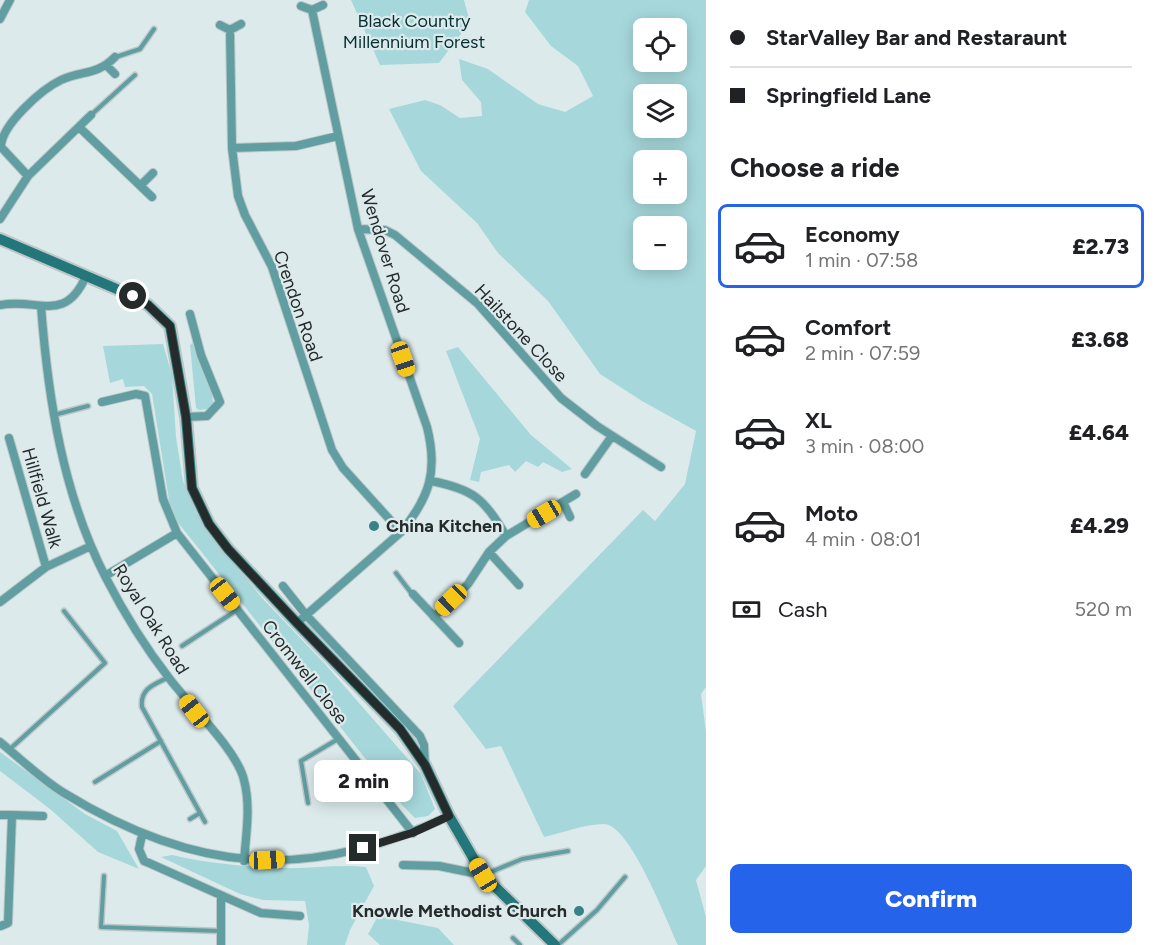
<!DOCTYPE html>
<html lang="en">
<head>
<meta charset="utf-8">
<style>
	:root { --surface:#fff; --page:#f2f2f2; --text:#202124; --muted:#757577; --line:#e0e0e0; --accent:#2563eb }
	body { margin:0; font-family:Figtree,sans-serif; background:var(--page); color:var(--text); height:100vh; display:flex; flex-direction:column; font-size:22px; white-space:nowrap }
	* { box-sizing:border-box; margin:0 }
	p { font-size:20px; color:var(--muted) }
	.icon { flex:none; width:33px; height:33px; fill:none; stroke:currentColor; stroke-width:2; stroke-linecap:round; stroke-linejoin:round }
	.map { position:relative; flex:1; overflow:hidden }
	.side { display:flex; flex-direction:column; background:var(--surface); width:450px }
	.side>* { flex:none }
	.banner { display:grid; align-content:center; height:132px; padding:0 24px; background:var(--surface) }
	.tools { position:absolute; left:633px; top:18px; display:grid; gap:12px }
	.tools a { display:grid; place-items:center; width:54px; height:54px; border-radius:9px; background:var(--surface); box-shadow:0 3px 15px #0003; font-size:30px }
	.end { position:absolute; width:27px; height:27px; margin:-14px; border:8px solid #252a2b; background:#fff; box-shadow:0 0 0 3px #fff }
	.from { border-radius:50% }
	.bubble { position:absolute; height:42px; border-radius:9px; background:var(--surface); box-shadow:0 3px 15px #0003; font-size:20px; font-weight:800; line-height:42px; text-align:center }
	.car { position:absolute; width:18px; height:36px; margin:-18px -9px; border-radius:8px; box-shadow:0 0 4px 2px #0007; background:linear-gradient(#f5c518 24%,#345 0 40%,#f5c518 0 76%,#345 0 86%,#f5c518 0) }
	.banner b { display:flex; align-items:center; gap:21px; height:57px; font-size:22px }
	.banner b+b { border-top:2px solid var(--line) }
	.banner i { width:15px; height:15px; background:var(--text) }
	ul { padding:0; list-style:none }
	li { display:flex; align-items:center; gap:18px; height:84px; margin:0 12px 9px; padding:0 12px; border:3px solid transparent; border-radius:9px }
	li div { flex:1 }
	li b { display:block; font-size:22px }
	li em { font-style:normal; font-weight:800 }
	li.current { border-color:var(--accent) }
	li>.icon { width:54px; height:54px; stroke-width:1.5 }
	h2 { padding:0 24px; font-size:27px; line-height:72px }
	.pay { display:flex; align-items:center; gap:15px; height:66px; padding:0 24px; font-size:22px }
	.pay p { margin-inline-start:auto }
	.action { display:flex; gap:12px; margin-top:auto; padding:12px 24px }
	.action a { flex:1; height:69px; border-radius:9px; background:var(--accent); color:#fff; font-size:24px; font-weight:800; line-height:69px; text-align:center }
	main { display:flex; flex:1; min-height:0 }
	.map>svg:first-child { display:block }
	.green { fill:#a6d8db; fill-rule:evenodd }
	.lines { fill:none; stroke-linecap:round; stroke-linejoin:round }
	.lane-casing { stroke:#bcc7c8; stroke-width:7 }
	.street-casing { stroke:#bcc7c8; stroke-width:10 }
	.secondary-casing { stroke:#bcc7c8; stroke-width:14 }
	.lane { stroke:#609ea1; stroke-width:4 }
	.street { stroke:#609ea1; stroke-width:8 }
	.secondary { stroke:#23767a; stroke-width:10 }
	.route { stroke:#252a2b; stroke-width:8 }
	.poi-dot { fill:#388184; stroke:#ddeaeb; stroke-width:2 }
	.labels { text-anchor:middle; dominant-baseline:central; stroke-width:4.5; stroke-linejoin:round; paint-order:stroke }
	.park-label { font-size:18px; fill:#053033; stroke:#ddeaeb }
	.street-label { font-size:18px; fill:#252a2b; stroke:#ddeaeb }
	.poi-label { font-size:18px; font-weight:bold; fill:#252a2b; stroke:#ddeaeb; text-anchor:start }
</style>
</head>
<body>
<main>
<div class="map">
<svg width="706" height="945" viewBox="0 0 706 945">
	<rect width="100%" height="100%" fill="#ddeaeb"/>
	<path class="green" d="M351 0H464L470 22 439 63 380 65Z
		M529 0H706V687L701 694 706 731V866L696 880 706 917V945H678C667 922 630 824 604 824 585 824 562 833 544 837L501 746 486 749 453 706 643 510 655 521 685 484 696 431 642 401 600 374 548 301 498 253 477 223 421 171 389 109 425 100 440 105 460 118 482 116 481 102 462 80 459 59 488 69 538 104 565 112 593 96 578 66 551 46 525 12ZM644 28H676V62H644ZM644 94H676V128H644ZM644 160H676V194H644ZM644 226H676V260H644Z
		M193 343 212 394 213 403 207 409 199 410 196 408 190 345Z
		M163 344 172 375 176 437 183 481 196 513 208 533 263 599 325 664 421 774 435 809 428 816 415 818 403 806 176 520 170 506 152 394 144 386 125 387 123 379 110 383 103 346Z
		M458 347 531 435 572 469 562 472 543 462 538 467 526 461 515 472 509 465 481 472 479 482 470 480 480 439 446 351Z
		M0 752 85 814 117 831 139 869 98 852 50 809 0 771Z
		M172 855C207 863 246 867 283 868 311 869 338 864 366 867L374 886 350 930 345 945H307L309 925 305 901 263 900 240 894 161 857Z
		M378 916 438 928 454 945H380L368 934Z"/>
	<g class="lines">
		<defs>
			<path id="lane" d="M116 57 140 49 154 29
				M91 115 135 75
				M54 415 88 406
				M396 573 412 594
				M182 646 237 610
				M167 678C153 685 140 689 142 707L205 822
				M10 749 105 663 64 611
				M95 782 161 741
				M308 803 301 761 338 739
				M190 819 200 813
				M486 874 522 859 568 851
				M104 876 101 927 220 931
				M513 938 520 945
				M558 945 597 910 625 877"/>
			<path id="street" d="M301 6 312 10 323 5
				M0 19 10 0
				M220 25 230 30 241 24
				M230 30 232 148 238 196 245 215 272 267 332 450 343 468 401 532
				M107 66 115 74
				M80 128 152 197
				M232 148 296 146 338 136
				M28 176 1 147C1 125 42 89 61 80 82 70 96 76 115 57
				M141 185 153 173
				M0 219 28 176 91 115
				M358 229 385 230 395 235 478 304 561 398 597 426 661 467
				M0 305C39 298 65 324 86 276
				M41 306C48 399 63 495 106 578 124 613 145 647 169 678 189 705 237 750 244 780 251 807 246 834 244 861
				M102 402 136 394 145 396 163 499 177 533 413 833
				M186 417 207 416 220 402 201 355 190 314
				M9 438 46 567
				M585 474 612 436
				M431 481C473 489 485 499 506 536L489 552 468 584 434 617
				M563 502 570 517
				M506 536 576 494
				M489 552 519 585
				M105 576 177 533
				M283 586 306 615 420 736 424 745 425 765
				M413 594 459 643
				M0 602 46 567 91 546
				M297 623 401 532C430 497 438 471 427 427L358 229 312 10
				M0 742C21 759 41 779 64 793 196 874 309 882 449 816
				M0 815H12
				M142 835 139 849 144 861 149 863 261 913 300 916
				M403 865 439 866 483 875
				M1 926 8 923 12 815 43 816
				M221 945V896"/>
			<path id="secondary" d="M0 239 133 296 148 305 170 326 186 417 192 488 209 524 228 549 297 623 400 729 425 765 449 816 483 875 555 945"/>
		</defs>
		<use href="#lane" class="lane-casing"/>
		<use href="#street" class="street-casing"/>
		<use href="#secondary" class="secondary-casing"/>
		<use href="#lane" class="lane"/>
		<use href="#street" class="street"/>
		<use href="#secondary" class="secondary"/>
	</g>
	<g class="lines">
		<path class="route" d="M133 296 148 305 170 326 186 417 192 488 209 524 228 549 297 623 400 729 425 765 449 816 412 833 363 848"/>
	</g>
	<g class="poi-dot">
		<circle cx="374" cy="526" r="6"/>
		<circle cx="579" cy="911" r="6"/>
	</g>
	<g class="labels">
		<g class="park-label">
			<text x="414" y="21">Black Country<tspan x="414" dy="21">Millennium Forest</tspan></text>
		</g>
		<g class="street-label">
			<text transform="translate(385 251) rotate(73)">Wendover Road</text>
			<text transform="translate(298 306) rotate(71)">Crendon Road</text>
			<text transform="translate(521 333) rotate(47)">Hailstone Close</text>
			<text transform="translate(42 498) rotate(74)">Hillfield Walk</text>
			<text transform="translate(151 619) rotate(58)">Royal Oak Road</text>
			<text transform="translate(305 672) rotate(52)">Cromwell Close</text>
		</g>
		<g class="poi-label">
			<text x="386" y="526">China Kitchen</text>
			<text x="567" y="911" text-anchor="end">Knowle Methodist Church</text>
		</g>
	</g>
</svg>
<div class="tools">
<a><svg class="icon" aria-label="locate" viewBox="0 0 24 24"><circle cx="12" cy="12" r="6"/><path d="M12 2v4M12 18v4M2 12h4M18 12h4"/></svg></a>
<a><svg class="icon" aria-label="layers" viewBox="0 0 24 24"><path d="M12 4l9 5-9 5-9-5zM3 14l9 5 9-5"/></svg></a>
<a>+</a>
<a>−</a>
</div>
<i class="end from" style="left:133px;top:296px"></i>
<i class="end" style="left:363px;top:848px"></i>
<div class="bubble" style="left:314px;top:760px;width:99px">2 min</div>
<i class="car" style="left:403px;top:359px;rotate:161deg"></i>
<i class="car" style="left:544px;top:514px;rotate:239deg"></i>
<i class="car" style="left:225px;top:594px;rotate:142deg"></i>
<i class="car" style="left:451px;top:600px;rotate:226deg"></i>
<i class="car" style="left:194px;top:711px;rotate:322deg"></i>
<i class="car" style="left:267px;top:860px;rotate:87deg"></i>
<i class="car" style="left:483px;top:875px;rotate:329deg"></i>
</div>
<section class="side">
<div class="banner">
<b><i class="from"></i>StarValley Bar and Restaraunt</b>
<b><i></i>Springfield Lane</b>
</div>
<h2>Choose a ride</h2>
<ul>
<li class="current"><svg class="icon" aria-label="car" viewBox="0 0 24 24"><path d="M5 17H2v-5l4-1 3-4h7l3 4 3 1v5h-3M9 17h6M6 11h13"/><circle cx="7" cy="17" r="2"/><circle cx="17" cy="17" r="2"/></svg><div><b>Economy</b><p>1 min · 07:58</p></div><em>£2.73</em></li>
<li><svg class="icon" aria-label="car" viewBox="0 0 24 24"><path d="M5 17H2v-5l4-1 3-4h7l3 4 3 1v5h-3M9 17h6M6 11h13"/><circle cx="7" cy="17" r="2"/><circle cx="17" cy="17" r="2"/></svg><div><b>Comfort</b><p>2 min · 07:59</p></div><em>£3.68</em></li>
<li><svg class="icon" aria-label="car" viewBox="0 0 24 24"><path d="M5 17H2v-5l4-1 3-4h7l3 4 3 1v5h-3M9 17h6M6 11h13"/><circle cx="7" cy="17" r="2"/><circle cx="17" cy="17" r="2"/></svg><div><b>XL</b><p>3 min · 08:00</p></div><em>£4.64</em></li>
<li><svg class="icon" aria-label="car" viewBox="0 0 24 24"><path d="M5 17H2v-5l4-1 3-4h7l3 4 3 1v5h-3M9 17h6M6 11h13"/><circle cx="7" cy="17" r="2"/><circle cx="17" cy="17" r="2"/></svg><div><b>Moto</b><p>4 min · 08:01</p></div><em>£4.29</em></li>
</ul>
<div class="pay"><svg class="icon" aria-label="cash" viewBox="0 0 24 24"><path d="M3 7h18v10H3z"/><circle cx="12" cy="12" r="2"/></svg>Cash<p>520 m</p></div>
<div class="action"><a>Confirm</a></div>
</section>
</main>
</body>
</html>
